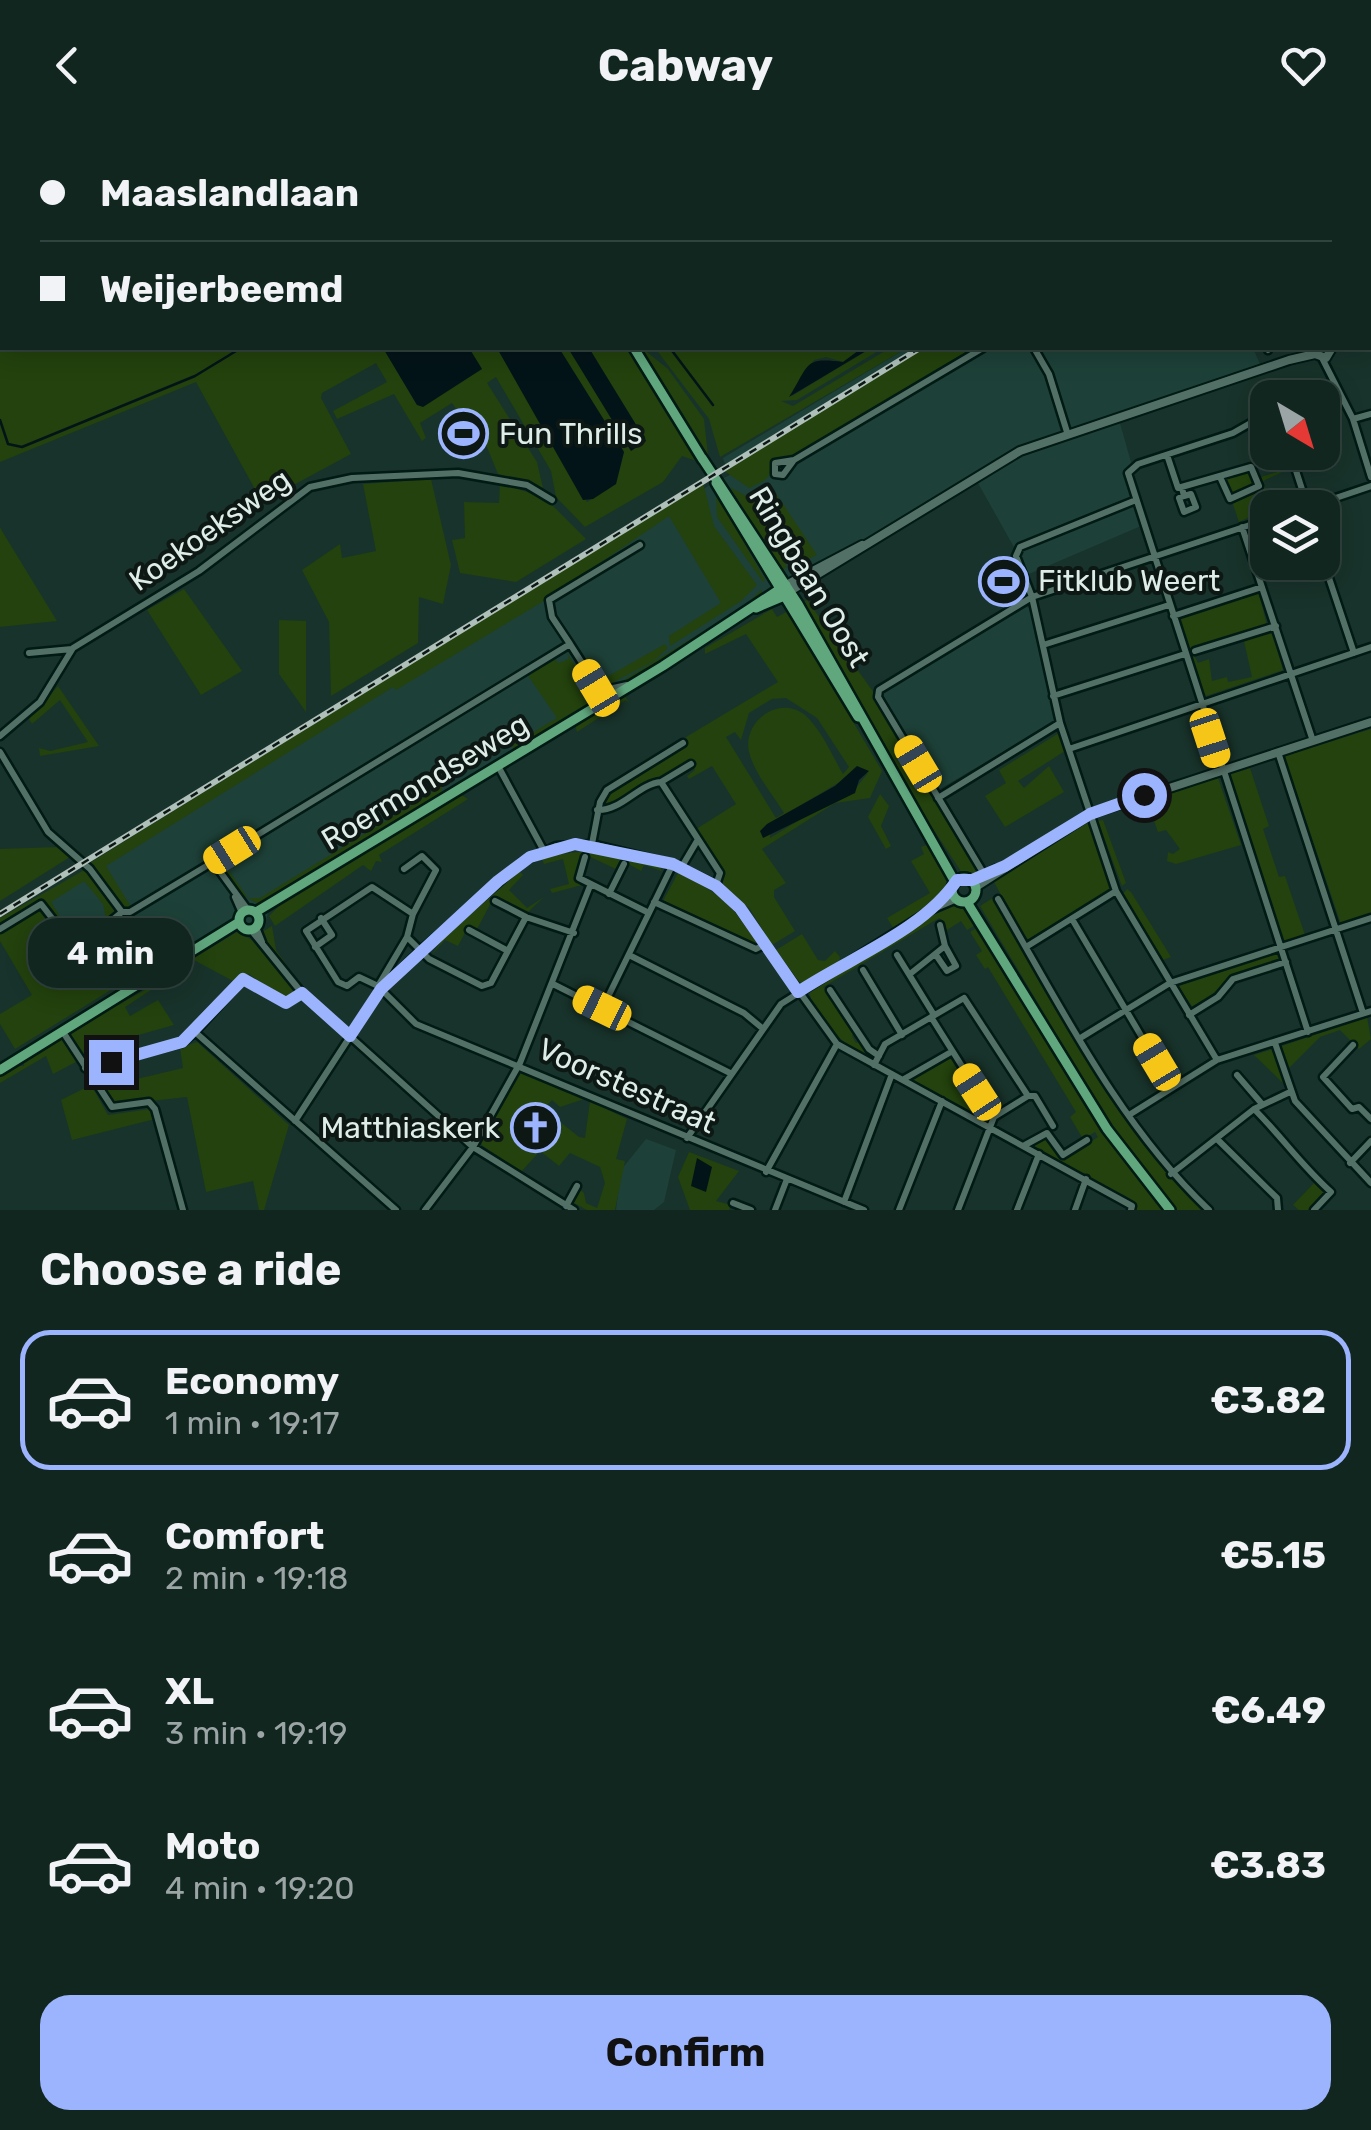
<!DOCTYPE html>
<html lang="en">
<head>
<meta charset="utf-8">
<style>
	:root { --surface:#122620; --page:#1b2e29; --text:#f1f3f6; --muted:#9ca5a5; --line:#31433e; --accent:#9cb4fd }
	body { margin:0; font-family:Rubik,sans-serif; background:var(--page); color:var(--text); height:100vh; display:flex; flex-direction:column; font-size:38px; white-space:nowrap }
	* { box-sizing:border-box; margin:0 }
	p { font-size:32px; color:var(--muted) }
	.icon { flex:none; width:55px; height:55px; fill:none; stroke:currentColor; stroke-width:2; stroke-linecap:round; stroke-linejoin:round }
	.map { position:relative; height:1080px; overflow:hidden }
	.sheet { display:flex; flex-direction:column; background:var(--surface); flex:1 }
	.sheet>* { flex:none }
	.top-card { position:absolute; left:0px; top:0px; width:1372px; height:220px; box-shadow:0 5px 25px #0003,0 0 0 2px var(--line); display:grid; align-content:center; height:220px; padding:0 40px; background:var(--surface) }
	.needle { width:65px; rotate:142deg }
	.controls { position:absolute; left:1250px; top:250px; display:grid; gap:20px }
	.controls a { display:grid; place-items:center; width:90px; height:90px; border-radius:20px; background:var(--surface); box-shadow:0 5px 25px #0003,0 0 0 2px var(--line); font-size:50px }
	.end { position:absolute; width:45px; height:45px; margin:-22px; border:12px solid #9cb4fd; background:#111; box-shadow:0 0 0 5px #111 }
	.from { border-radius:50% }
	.bubble { position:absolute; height:70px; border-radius:30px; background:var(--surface); box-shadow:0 5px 25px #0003,0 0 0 2px var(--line); font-size:32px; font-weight:700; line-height:70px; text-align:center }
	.car { position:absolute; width:30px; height:60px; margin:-30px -15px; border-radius:12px; box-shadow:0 0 8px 2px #0007; background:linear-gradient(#f5c518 24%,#345 0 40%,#f5c518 0 76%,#345 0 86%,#f5c518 0) }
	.top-card b { display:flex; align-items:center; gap:35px; height:95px; font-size:38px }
	.top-card b+b { border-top:2px solid var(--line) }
	.top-card i { width:25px; height:25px; background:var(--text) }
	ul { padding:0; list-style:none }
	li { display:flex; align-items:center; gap:30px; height:140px; margin:0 20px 15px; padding:0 20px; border:5px solid transparent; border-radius:30px }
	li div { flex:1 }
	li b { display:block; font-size:38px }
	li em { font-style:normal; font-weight:700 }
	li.on { border-color:var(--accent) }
	li>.icon { width:90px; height:90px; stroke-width:1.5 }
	h2 { padding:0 40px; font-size:45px; line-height:120px }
	.primary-button { display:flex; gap:20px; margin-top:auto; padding:20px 40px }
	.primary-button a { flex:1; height:115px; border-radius:30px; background:var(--accent); color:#111; font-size:40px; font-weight:700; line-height:115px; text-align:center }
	header { display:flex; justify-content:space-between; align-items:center; height:130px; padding:0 40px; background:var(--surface); font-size:45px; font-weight:700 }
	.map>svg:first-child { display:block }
	.built { fill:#1d4138 }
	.green { fill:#23420d; fill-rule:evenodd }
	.water { fill:#031418 }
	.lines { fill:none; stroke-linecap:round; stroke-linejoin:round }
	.stream { stroke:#031418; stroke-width:2.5 }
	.street-casing { stroke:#011a14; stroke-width:11 }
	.secondary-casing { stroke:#011a14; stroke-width:12 }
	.primary-casing { stroke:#011a14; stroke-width:14 }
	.street { stroke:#537067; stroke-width:6 }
	.secondary { stroke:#537067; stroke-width:8 }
	.primary { stroke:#60a77e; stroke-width:9 }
	.rail-casing { stroke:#afc0bb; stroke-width:6 }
	.rail { stroke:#0d1815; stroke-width:2.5; stroke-dasharray:8; stroke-linecap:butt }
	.route { stroke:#9cb4fd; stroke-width:12 }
	.labels { text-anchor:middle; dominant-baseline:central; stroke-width:8; stroke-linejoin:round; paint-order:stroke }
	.poi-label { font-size:30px; fill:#deede8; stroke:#0d1815; text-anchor:start }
	.street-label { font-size:30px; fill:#deede8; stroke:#0d1815 }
</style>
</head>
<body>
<header><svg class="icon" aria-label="back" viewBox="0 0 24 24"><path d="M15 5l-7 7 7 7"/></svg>Cabway<svg class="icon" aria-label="heart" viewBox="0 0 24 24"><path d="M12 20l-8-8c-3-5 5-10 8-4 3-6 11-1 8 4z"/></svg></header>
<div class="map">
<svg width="1371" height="1080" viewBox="0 0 1371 1080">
	<rect width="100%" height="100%" fill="#18332b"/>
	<path class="built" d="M907 218H924L726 337 723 328Z
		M972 218H1253L1260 234 1118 286 1148 393 1029 444 978 353 973 351 362 719 269 780 263 799 252 806 234 807 144 860 23 782 612 422 708 356 910 254Z
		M1026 477 1030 478 1056 591 938 660 882 569 883 563Z
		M646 1009 676 1020 664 1072 654 1080H616L621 1040Z"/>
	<path class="green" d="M0 0H495L496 2H2V89Z
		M0 94 2 218H383L417 275 482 239 469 218H497L587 372 616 354 624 322 559 218H568L631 320 646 311 589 218H628L697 331 682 326 663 352 585 397 556 367 551 341 496 247 487 253 537 332 543 358 498 344 484 310 477 309 452 273 420 293 426 308 422 311 394 264 337 289 333 281 387 252 376 233 322 263 321 268 351 324 262 372 196 252 0 332Z
		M642 218 668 239 704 289 708 325Z
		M655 218H862L843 232 826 227 814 230 792 266 871 218H883L797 270 781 271 793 276 890 218H907L720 327 709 289Z
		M924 218H978L793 327 778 330C763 346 779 345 749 358L723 340Z
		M1293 337 1263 351 1271 377 1239 392 1232 371 1261 357 1258 348Z
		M1250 339 1258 355 1232 367 1225 347Z
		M431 349 451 435 443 474 419 467 418 513 331 566 329 492 302 440 340 414 342 428 376 421 363 354Z
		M500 353 545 368 586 409 516 452 460 443 452 410 465 408 464 372 499 373Z
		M703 353 714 396 757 455 741 471 670 516 669 506 721 473 669 386 542 472 396 560 393 557 106 736 131 777H122L88 734Z
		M769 353 817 425 792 437 755 360Z
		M730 357 753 370 787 437 782 440Z
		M716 363 765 450 763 452 717 387Z
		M0 397 2 401 57 491 0 497Z
		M184 459 242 541 201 565 147 480Z
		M761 460 764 466 752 475 663 532 609 559 745 476Z
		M1259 463 1267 496 1187 522 1177 491 1180 487Z
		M807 470 872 560 979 743H962L894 639 803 472Z
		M772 479 777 487 788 481 882 641 870 668 835 673 762 719 786 753 774 760V767L795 801 772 815 750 779 723 756V744L693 701 736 674 712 636 689 649 687 646 695 640 691 632C663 648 630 655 609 677L603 676 608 663 688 613 686 607 778 552 746 504 705 524V518ZM786 568 817 588 849 637 843 644C832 625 821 599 805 585 779 564 742 592 749 622 754 643 773 665 784 683L776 688 726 607 735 602 741 610 749 583 772 569ZM868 643 850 665 824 675 770 708 771 693 843 650Z
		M279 490 306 491V582L279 544Z
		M1272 502 1283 540 1203 567 1190 528 1195 527 1198 533 1209 529 1212 551 1227 547 1228 552 1252 547 1244 511Z
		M665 514 668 518 654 531 602 558 598 552Z
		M567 523 590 558 603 568 516 622 512 615 557 588 527 544 553 528 559 533 569 529Z
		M58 556 99 616 40 626 39 618 50 621 88 612 60 570 32 594 29 589Z
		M624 564 629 573 626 570 577 602 575 594Z
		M1371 599V784L1341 794 1284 626Z
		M1059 603 1065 621 1018 651 1024 658 1049 636 1064 662 1005 697 985 666 1006 653 999 640Z
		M445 633 441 665 262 776 239 763 222 739 226 727 243 717 225 735 248 768H260L433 662Z
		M1250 638 1269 696 1263 699 1279 747 1285 746 1305 805 1281 813 1228 645Z
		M1218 648 1241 715 1176 734 1167 731 1168 722 1173 724 1180 719 1166 700 1158 702 1147 671Z
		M460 664 468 669 379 725 382 732 376 731 371 741 363 735 275 796 269 786 279 776Z
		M880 664 889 676 881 696 891 716 886 719 868 687Z
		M1103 690 1126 753 1122 756 1098 691Z
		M1089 692 1112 761 1026 811 994 752Z
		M927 715 951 752 949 759 894 799 887 788 930 763 911 731 924 724 921 717Z
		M58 717 70 727 0 771V719Z
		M591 720 660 737 662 741 644 735 641 741 623 731 618 740 586 725 575 744 582 755 552 763 550 759 569 754 563 729 544 734 541 727Z
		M86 739 116 781 107 794 103 774 84 751 51 772 75 811 82 808 80 814 73 812 44 772 0 797V788Z
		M519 741 523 745 509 760 527 778 544 767 527 783 494 767 476 801 468 797 458 816 445 810 431 826 443 809Z
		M679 741 727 771 760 816 662 773Z
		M1127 759 1131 762 1171 827 1163 830 1123 764Z
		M996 766 1145 1016 1202 1080H1175L1124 1017 980 776Z
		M951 774 969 779 979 793 967 800 961 791 944 802 945 792 939 788 823 857 855 901 852 906 856 913 861 911 876 926C851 927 809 883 809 858Z
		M38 778 47 780 69 818 82 822 87 830 105 820 124 851 153 834 15 919 0 894V884L32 865 0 811V801Z
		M230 791 232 794 33 912Z
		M272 796 276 820 297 850 343 896C313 869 279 839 262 802Z
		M980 796 1109 1009 1167 1080H1135L1136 1074 1129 1068 1031 1016 1046 1007 1062 1030 1098 1007 1095 1002 1083 1009 1070 987 1076 982 988 837 985 839 976 825 982 821 970 802Z
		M237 802 252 810 296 864 286 870 249 844 233 851 192 829Z
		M802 804 818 830 825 831 835 821 840 827 839 832 804 853 798 852 776 820Z
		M1276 821 1280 830 1234 846 1194 879 1176 854Z
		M180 841 125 877 130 886 158 870 174 895 85 920V932L71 909 72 900Z
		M1367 887 1371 909 1359 919 1340 900 1320 907 1287 940 1279 917Z
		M58 908 66 911 78 931 53 944 46 926 0 953V944L14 936H24V929Z
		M197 912 289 995 264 1080H259L253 1051 206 1062 187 967 114 975 103 957 183 938 180 918Z
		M1273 919 1286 956 1254 925Z
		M950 924 990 986 985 991 909 949Z
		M521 939 584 969 560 977 552 970 544 979 579 1007 585 1008 590 971 627 989 616 1029 625 1031 615 1080H587L572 1072 579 1059 584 1063 586 1073 597 1078 605 1053 600 1037 570 1023 559 1036 540 1021 521 1042 483 1016 480 1012Z
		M91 955 108 985 150 979 155 989 72 1010 61 970Z
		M689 1022 739 1041 716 1071 731 1075 729 1080H690L678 1047Z
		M1315 1052 1324 1060V1066L1311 1080H1299L1293 1075Z"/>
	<path class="water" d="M383 218H469L482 239 423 277 417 275Z
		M497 218H559L624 322 616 354 593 369 583 370Z
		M568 218H589L646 311 631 321Z
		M862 218H871L789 267C810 234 803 227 843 232Z
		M857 636 869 641 859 650 855 663 763 708 760 701 767 694 835 656Z
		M697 1028 712 1037 706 1062 691 1056Z"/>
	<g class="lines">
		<path class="stream" d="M186 0 188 2
			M1203 2 1207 0
			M670 218 713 275
			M0 290 8 314 22 317 195 246 241 218"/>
		<defs>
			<path id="street" d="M568 0H578
				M653 0 657 2
				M764 0 768 2
				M858 0 862 2
				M1056 0 1057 2
				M153 2 154 0
				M676 2 679 0
				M786 2 787 0
				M868 2 870 0
				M996 2 1000 0
				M1087 2 1089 0
				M1370 58H1371
				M0 89 2 91
				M1034 218 1049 244 1067 302
				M1267 218 1268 220
				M1322 228 1353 289 1371 347
				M1305 268 1320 262
				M1268 283 1233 303 1138 334 1128 343 1308 902
				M1353 289 1371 284
				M1290 322 1308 378
				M1167 325 1178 358 1251 337 1259 356 1230 369 1220 347
				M794 330 775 333V344L783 345 794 330 983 218
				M1182 358 1184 366 1179 368 1184 382 1196 377 1191 364 1184 366
				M1136 370 1020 417 1016 426 1032 467 1060 593 1116 761 1217 930
				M1306 378 1371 356
				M1242 397 1313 611
				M1322 427 1354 523
				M1173 486 1262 457
				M570 514 600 561 627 555
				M1043 515 1169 475
				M1195 521 1276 496
				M29 523 72 519
				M1053 566 1185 524
				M0 606 40 572 73 518 199 441 310 357 352 348 458 343 527 355 552 370
				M1069 619 1371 517
				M0 622 48 702 90 739 122 782
				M1278 622 1363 883
				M691 634 661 652 720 743 716 755
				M498 636 544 721
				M938 668 1060 593
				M597 680C622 681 638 654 661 652
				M592 714 600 672 607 660 683 613
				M585 727 579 748 649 783
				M213 732 570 514 552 487 549 470 640 415
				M681 738 697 711
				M404 739 422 726 436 740 413 784 407 807 429 829 482 856 491 853 526 787 574 803
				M984 744 878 567 879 560 1032 467 1268 389
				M609 764 624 734
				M235 767 242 783
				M998 769C1060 875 1119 995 1209 1080
				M495 771 526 787
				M654 772 756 819 765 814
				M936 775 953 762
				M413 784 372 757 306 801 338 852 347 856 359 847 378 856 416 894 864 1080
				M1072 789 1172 958
				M256 797 262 812
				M0 799 41 774 73 815H81
				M251 800 302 863 473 1017 574 1080
				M469 800 508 821
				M315 817 332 805 321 788
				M1026 817 1116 761
				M629 825 744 883 762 898
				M897 825 934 885
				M936 825 947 841 956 836 945 816
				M88 826 81 815 122 782H130L213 732 248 780
				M863 840 902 905
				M910 844 945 816 940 795
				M553 854 730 943
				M378 856 407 807
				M830 860 869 919 879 926
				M302 863 286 873 243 849 195 902 396 1080
				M602 879 673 734
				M1189 885 1218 867 1233 849 1286 832
				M931 887 994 987
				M63 902 112 977 149 972 155 979 183 1080
				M1082 907 1170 853 1371 788
				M1275 913 1295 971 1371 1053
				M1353 915 1323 947 1352 979 1359 977 1371 989
				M874 935 885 914 964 868 1028 966H1035L1053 996
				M85 938 182 913 195 902
				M1237 945 1262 974
				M904 949 951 922
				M1254 979C1282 1007 1301 1035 1331 1062L1314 1080
				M1129 985 1217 930 1371 881
				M295 991 381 859 420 821 522 732 556 716 592 714 673 734 716 755 739 778 837 914 1132 1076 1131 1080
				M687 1008 781 874 931 780 957 769
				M1218 1010 1277 1068 1278 1080
				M1025 1015 1047 1003 1063 1025 1087 1010
				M1350 1033 1371 1011
				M766 1042 837 914
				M1171 1044 1254 979 1290 962
				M844 1072 892 944
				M733 1073 751 1080
				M566 1076 577 1056
				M425 1080 473 1017 520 933 590 756
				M775 1080 787 1049
				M899 1080 942 971
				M958 1080 994 987 1028 966
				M1017 1080 1039 1024
				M1075 1080 1086 1049"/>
			<path id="secondary" d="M1370 136 1371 132
				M1370 204H1371
				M786 455 862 415
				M790 461 1020 321 1289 230 1315 224 1326 228 1332 218
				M972 751 996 739
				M976 757 1090 684 1371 592"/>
			<path id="primary" d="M498 0 500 2
				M634 218 703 330
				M702 328 798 474 955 752
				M716 353 858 587
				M756 478 784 466
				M952 760a12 12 0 1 1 24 0a12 12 0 1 1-24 0Z
				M967 772 1107 999 1170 1080
				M239 790a10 10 0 1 1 20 0a10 10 0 1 1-20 0Z
				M256 782 663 536 786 455
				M0 940 239 792"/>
		</defs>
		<use href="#street" class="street-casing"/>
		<use href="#secondary" class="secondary-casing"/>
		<use href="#primary" class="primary-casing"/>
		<use href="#street" class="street"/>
		<use href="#secondary" class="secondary"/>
		<use href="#primary" class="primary"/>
		<defs>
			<path id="rail" d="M1270 2 1274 0
				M0 784 920 218"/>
		</defs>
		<use href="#rail" class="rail-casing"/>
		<use href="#rail" class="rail"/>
	</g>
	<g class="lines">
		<path class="route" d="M111 932 182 912 243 849 286 873 302 863 350 906 381 859 498 751 530 727 575 714 673 734 716 756 740 778 798 862C849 828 924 800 957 750H972L1005 736 1090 684 1144 665"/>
	</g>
	<defs>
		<symbol id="stadium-ring" viewBox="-11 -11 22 22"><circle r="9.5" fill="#0d1815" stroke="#9cb4fd" stroke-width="1.5"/><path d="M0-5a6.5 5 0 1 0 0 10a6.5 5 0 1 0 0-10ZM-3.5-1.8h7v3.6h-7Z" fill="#9cb4fd"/></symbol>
		<symbol id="church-ring" viewBox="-11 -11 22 22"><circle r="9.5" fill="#0d1815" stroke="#9cb4fd" stroke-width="1.5"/><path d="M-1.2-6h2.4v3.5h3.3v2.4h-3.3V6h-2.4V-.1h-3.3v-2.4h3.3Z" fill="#9cb4fd"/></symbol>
	</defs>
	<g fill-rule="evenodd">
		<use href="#stadium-ring" x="436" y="276" width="55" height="55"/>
		<use href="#stadium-ring" x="976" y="424" width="55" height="55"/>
		<use href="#church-ring" x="508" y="970" width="55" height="55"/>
	</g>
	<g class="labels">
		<g class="poi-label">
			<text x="499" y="304">Fun Thrills</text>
			<text x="1038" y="451">Fitklub Weert</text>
			<text x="500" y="998" text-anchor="end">Matthiaskerk</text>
		</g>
		<g class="street-label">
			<text transform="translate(210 400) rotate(-35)">Koekoeksweg</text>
			<text transform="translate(809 447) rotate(59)">Ringbaan Oost</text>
			<text transform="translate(425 652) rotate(-31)">Roermondseweg</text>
			<text transform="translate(627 956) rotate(24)">Voorstestraat</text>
		</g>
	</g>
</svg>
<div class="controls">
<a><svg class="needle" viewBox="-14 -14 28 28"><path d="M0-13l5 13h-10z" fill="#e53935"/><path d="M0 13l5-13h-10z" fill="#9ca5a5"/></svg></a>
<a><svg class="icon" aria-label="layers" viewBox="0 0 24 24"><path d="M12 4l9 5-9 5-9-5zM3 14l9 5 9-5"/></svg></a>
</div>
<i class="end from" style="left:1144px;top:665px"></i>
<i class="end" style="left:111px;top:932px"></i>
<div class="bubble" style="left:28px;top:788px;width:165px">4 min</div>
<i class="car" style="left:596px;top:558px;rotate:329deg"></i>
<i class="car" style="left:1210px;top:608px;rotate:162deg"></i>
<i class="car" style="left:918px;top:634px;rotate:329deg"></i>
<i class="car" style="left:232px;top:720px;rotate:238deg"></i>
<i class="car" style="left:602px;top:878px;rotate:296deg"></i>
<i class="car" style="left:1157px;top:932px;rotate:329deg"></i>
<i class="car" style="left:977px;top:962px;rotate:327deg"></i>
<div class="top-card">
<b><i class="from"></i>Maaslandlaan</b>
<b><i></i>Weijerbeemd</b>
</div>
</div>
<section class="sheet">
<h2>Choose a ride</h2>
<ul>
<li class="on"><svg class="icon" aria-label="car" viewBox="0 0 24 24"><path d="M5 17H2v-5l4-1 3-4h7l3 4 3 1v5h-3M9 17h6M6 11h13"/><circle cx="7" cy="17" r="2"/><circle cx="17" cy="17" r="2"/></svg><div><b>Economy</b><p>1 min · 19:17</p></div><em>€3.82</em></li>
<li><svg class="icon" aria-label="car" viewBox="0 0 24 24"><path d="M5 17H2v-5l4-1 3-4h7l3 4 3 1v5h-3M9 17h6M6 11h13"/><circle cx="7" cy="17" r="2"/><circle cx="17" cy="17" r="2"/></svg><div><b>Comfort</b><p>2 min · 19:18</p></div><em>€5.15</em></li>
<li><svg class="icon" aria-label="car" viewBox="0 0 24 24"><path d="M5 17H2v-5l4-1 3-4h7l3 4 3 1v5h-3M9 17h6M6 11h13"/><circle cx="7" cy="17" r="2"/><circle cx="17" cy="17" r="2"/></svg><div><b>XL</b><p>3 min · 19:19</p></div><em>€6.49</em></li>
<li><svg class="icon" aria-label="car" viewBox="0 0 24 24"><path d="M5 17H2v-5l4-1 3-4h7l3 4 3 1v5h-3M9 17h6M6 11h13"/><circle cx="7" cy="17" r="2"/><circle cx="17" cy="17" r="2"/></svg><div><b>Moto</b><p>4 min · 19:20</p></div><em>€3.83</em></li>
</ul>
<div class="primary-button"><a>Confirm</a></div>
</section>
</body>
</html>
